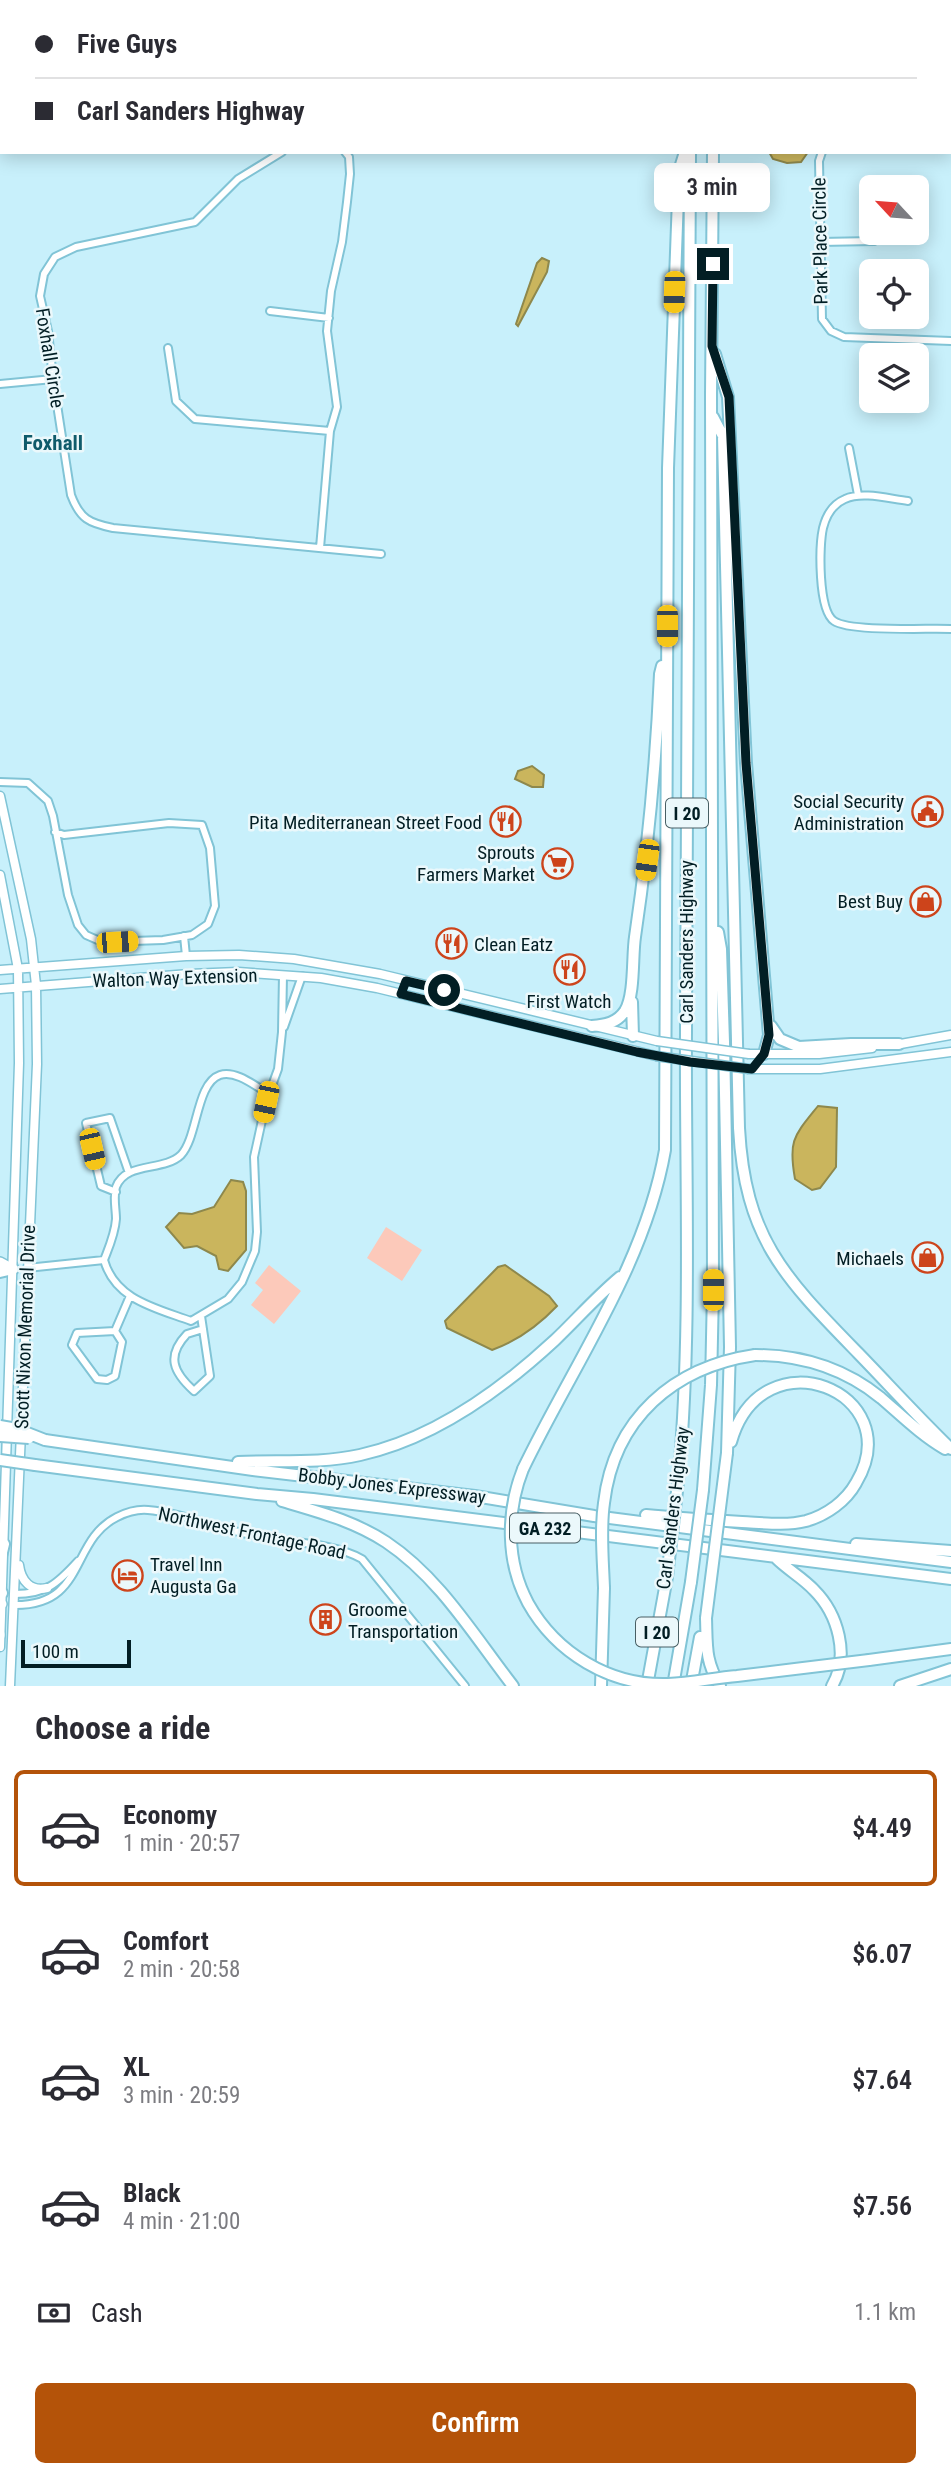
<!DOCTYPE html>
<html lang="en">
<head>
<meta charset="utf-8">
<style>
	:root { --surface:#fff; --page:#f2f2f3; --text:#2b2b33; --muted:#7c7c81; --line:#e1e1e2; --accent:#b45309 }
	body { margin:0; font-family:"Roboto Condensed",sans-serif; background:var(--page); color:var(--text); height:100vh; display:flex; flex-direction:column; font-size:26px; white-space:nowrap }
	* { box-sizing:border-box; margin:0 }
	p { font-size:23px; color:var(--muted) }
	.icon { flex:none; width:38px; height:38px; fill:none; stroke:currentColor; stroke-width:2; stroke-linecap:round; stroke-linejoin:round }
	.map { position:relative; height:1686px; overflow:hidden }
	.details { display:flex; flex-direction:column; background:var(--surface); flex:1 }
	.details>* { flex:none }
	.hud { position:absolute; left:0px; top:0px; width:952px; height:154px; box-shadow:0 4px 18px #0003; display:grid; align-content:center; height:154px; padding:0 35px; background:var(--surface) }
	.needle { width:46px; rotate:296deg }
	.tools { position:absolute; left:859px; top:175px; display:grid; gap:14px }
	.tools a { display:grid; place-items:center; width:70px; height:70px; border-radius:10px; background:var(--surface); box-shadow:0 4px 18px #0003; font-size:35px }
	.scale { position:absolute; left:21px; bottom:18px; width:110px; box-sizing:border-box; padding-left:7px; border:4px solid #021e24; border-top:0; font-size:19px; line-height:24px; white-space:nowrap; color:#021e24; -webkit-text-stroke:5px #ebf8fb; paint-order:stroke }
	.end { position:absolute; width:32px; height:32px; margin:-16px; border:9px solid #021e24; background:#fff; box-shadow:0 0 0 4px #fff }
	.from { border-radius:50% }
	.bubble { position:absolute; height:49px; border-radius:10px; background:var(--surface); box-shadow:0 4px 18px #0003; font-size:23px; font-weight:600; line-height:49px; text-align:center }
	.car { position:absolute; width:21px; height:42px; margin:-21px -10px; border-radius:9px; box-shadow:0 0 5px 2px #0007; background:linear-gradient(#f5c518 24%,#345 0 40%,#f5c518 0 76%,#345 0 86%,#f5c518 0) }
	.hud b { display:flex; align-items:center; gap:24px; height:66px; font-size:26px }
	.hud b+b { border-top:2px solid var(--line) }
	.hud i { width:18px; height:18px; background:var(--text) }
	ul { padding:0; list-style:none }
	li { display:flex; align-items:center; gap:21px; height:116px; margin:0 14px 10px; padding:0 21px; border:4px solid transparent; border-radius:10px }
	li div { flex:1 }
	li b { display:block; font-size:26px }
	li em { font-style:normal; font-weight:600 }
	li.active { border-color:var(--accent) }
	li>.icon { width:63px; height:63px; stroke-width:1.5 }
	h2 { padding:0 35px; font-size:32px; line-height:84px }
	.pay { display:flex; align-items:center; gap:18px; height:77px; padding:0 35px; font-size:26px }
	.pay p { margin-inline-start:auto }
	.cta { display:flex; gap:14px; margin-top:auto; padding:14px 35px }
	.cta a { flex:1; height:80px; border-radius:10px; background:var(--accent); color:#fff; font-size:28px; font-weight:600; line-height:80px; text-align:center }
	.map>svg:first-child { display:block }
	.green { fill:#fcc9ba }
	.water { fill:#cab55d; stroke:#8e884c; stroke-width:2 }
	.lines { fill:none; stroke-linecap:round; stroke-linejoin:round }
	.street-casing { stroke:#81c4d6; stroke-width:10 }
	.secondary-casing { stroke:#81c4d6; stroke-width:11 }
	.primary-casing { stroke:#81c4d6; stroke-width:12 }
	.highway-casing { stroke:#81c4d6; stroke-width:14 }
	.street { stroke:#fff; stroke-width:6 }
	.secondary { stroke:#fff; stroke-width:8 }
	.primary { stroke:#fff; stroke-width:9 }
	.highway { stroke:#fff; stroke-width:10 }
	.secondary-bridge-casing { stroke:#81c4d6; stroke-width:11; stroke-linecap:butt }
	.highway-bridge-casing { stroke:#81c4d6; stroke-width:14; stroke-linecap:butt }
	.secondary-bridge { stroke:#fff; stroke-width:8 }
	.highway-bridge { stroke:#fff; stroke-width:10 }
	.route { stroke:#021e24; stroke-width:9 }
	.labels { text-anchor:middle; dominant-baseline:central; stroke-width:5; stroke-linejoin:round; paint-order:stroke }
	.shield { fill:#ebf8fb; stroke:#485f64; stroke-width:2 }
	.shield-label { font-size:18px; font-weight:bold; fill:#021e24 }
	.street-label { font-size:19px; fill:#021e24; stroke:#ebf8fb }
	.poi-label { font-size:19px; fill:#021e24; stroke:#ebf8fb; text-anchor:end }
	.neighbourhood-label { font-size:21px; font-weight:bold; fill:#0f5b6b; stroke:#ebf8fb }
</style>
</head>
<body>
<div class="map">
<svg width="951" height="1686" viewBox="0 0 951 1686">
	<rect width="100%" height="100%" fill="#c8f0fb"/>
	<path class="green" d="M386 1227 422 1250 402 1281 367 1258Z
		M269 1265 301 1291 274 1324 251 1305 263 1290 255 1283Z"/>
	<path class="water" d="M769 152H808L801 162 787 163 773 159Z
		M542 258 549 261 547 272 518 326 516 324 537 263Z
		M532 766 544 775 543 787H532L515 779 518 771Z
		M818 1106 837 1108 836 1167 820 1188 812 1190 795 1179C788 1140 794 1136 818 1106Z
		M231 1180 243 1182 246 1191V1250L228 1271 219 1269 216 1256 197 1246 184 1248 166 1227 179 1213 192 1214 214 1207Z
		M505 1265 549 1296 557 1306C539 1325 517 1341 492 1350L447 1328 445 1321 498 1267Z"/>
	<g class="lines">
		<defs>
			<path id="street" d="M144 0 145 2
				M29 2 30 0
				M273 2V0
				M0 29 2 28
				M950 143H951
				M282 152 238 179 195 222 76 247 55 257 44 274 40 296 48 331 53 379 71 495C80 519 89 523 113 528L381 554
				M822 152 819 161 822 319 831 331 844 337 951 341
				M820 242 874 241
				M270 311 329 318
				M168 348 176 401 195 419 330 431
				M0 384 53 379
				M849 448 858 495
				M908 501C890 499 862 491 845 499 833 504 826 516 823 528 819 546 818 610 834 621 850 632 927 628 951 629
				M320 548 330 431 337 407 327 331 331 291 342 242 347 202 350 174 349 157 345 152
				M0 782 28 783 48 801 53 816 68 895 78 925 86 935 102 942 163 940 192 935 208 924 215 906 210 848 202 825 169 823 64 835 55 832
				M184 936 186 956
				M284 1027 302 976
				M116 1192 101 1186 86 1123 110 1118 129 1173
				M104 1260C115 1300 156 1308 191 1321L228 1299 242 1282 255 1251 257 1232 254 1157 266 1102 278 1069 282 1032 283 975
				M104 1260C109 1247 115 1234 116 1219 116 1209 113 1197 116 1187 126 1161 163 1172 181 1155 198 1137 196 1083 220 1075 236 1070 255 1086 269 1094
				M27 1268 104 1260
				M201 1316 210 1376 194 1391C173 1372 166 1356 187 1334L203 1329
				M115 1331 122 1342 115 1376 107 1380 97 1379 72 1345 77 1333 115 1331 130 1296
				M15 1594C46 1594 57 1584 78 1561
				M14 1605C87 1606 69 1541 117 1517 127 1512 137 1509 148 1510 182 1513 214 1527 247 1534 282 1543 330 1541 362 1559L465 1686"/>
			<path id="secondary" d="M0 796 31 939 36 985 37 1064 10 1686
				M0 875 18 969 19 1063 0 1647
				M0 970 186 956 239 955 294 959 380 974 657 1041
				M0 989 189 974 238 972 321 978 377 988 656 1056
				M895 1045 951 1035
				M749 1054H819L872 1048
				M749 1069H820L951 1052
				M19 1565C21 1581 31 1592 47 1588"/>
			<path id="primary" d="M0 1262 13 1269
				M0 1604H2
				M0 1634V1636"/>
			<path id="highway" d="M689 0V2
				M713 0V2
				M715 354 728 397 746 763 769 1035 764 1054
				M713 417 723 436 739 1128C745 1239 785 1278 858 1353 889 1385 919 1418 951 1449
				M718 932 721 949 724 1042 730 1347 727 1453
				M632 1002 633 1036
				M592 1026C605 1025 617 1023 625 1011 635 995 632 956 635 937 648 849 656 762 660 674L662 666
				M771 1026 780 1039 799 1047 851 1044H899
				M0 1272 13 1269
				M755 1355C803 1355 844 1368 881 1398 902 1416 921 1435 945 1449
				M45 1440 253 1470 475 1496 594 1516 951 1562
				M238 1462C279 1460 319 1464 360 1455 434 1439 500 1391 555 1340 577 1319 596 1297 620 1277
				M35 1465 257 1494 313 1499 951 1579
				M523 1469C573 1365 645 1265 665 1150L668 468 679 171 685 152
				M679 1474C692 1326 685 1178 686 1029 687 737 686 445 690 152
				M703 1490 711 1385 713 1290 711 396 713 152
				M282 1501C319 1512 354 1521 386 1542 440 1578 474 1636 513 1686
				M646 1515C678 1518 710 1520 742 1522 763 1523 786 1526 806 1521 827 1515 846 1501 856 1483 910 1392 762 1332 731 1442
				M856 1544 951 1551
				M776 1558C788 1570 803 1578 814 1590 838 1614 850 1656 832 1686
				M0 1560 4 1544
				M0 1593H2
				M706 1618C707 1647 705 1660 720 1686
				M869 1660 951 1649
				M601 1686 604 1588
				M647 1686 667 1577
				M673 1686 691 1582
				M691 1686 700 1637
				M900 1686 951 1669"/>
		</defs>
		<use href="#street" class="street-casing"/>
		<use href="#secondary" class="secondary-casing"/>
		<use href="#primary" class="primary-casing"/>
		<use href="#highway" class="highway-casing"/>
		<use href="#street" class="street"/>
		<use href="#secondary" class="secondary"/>
		<use href="#primary" class="primary"/>
		<use href="#highway" class="highway"/>
		<defs>
			<path id="secondary-bridge" d="M657 1041 749 1054
				M656 1056 749 1069"/>
			<path id="highway-bridge" d="M0 1426 17 1429 45 1440
				M0 1436 29 1438
				M0 1460 35 1465
				M523 1469C506 1512 506 1562 528 1603 556 1653 610 1686 668 1684 691 1683 714 1678 737 1676 781 1671 825 1665 869 1660
				M667 1577 679 1474
				M691 1582 703 1490
				M604 1588C603 1560 600 1530 604 1503 614 1418 674 1367 755 1355
				M706 1618 727 1453"/>
		</defs>
		<use href="#secondary-bridge" class="secondary-bridge-casing"/>
		<use href="#highway-bridge" class="highway-bridge-casing"/>
		<use href="#secondary-bridge" class="secondary-bridge"/>
		<use href="#highway-bridge" class="highway-bridge"/>
	</g>
	<g class="lines">
		<path class="route" d="M444 990 406 981 401 994 637 1052 690 1062 752 1069 764 1054 769 1035 746 763 729 397 712 346 713 264"/>
	</g>
	<defs>
		<symbol id="civic-ring" viewBox="-11 -11 22 22"><circle r="9.5" fill="#ebf8fb" stroke="#cd441b" stroke-width="1.5"/><path d="M-.6-6.5H3V-4.5H.6V-3L4-1V1h2V6H-6V1h2V-1L-.6-3ZM-1.2 2.5V6h2.4V2.5Z" fill="#cd441b"/></symbol>
		<symbol id="restaurant-ring" viewBox="-11 -11 22 22"><circle r="9.5" fill="#ebf8fb" stroke="#cd441b" stroke-width="1.5"/><path d="M-5-6h1v4h1v-4h1v4h1v-4h1v5L-1.5 .5V6h-2V.5L-5-1ZM5-6V6H3V1.5H1.5Q1.5-4 5-6Z" fill="#cd441b"/></symbol>
		<symbol id="supermarket-ring" viewBox="-11 -11 22 22"><circle r="9.5" fill="#ebf8fb" stroke="#cd441b" stroke-width="1.5"/><path d="M-6-5.5h2.5l.6 2H6L4.5 2H-2.5L-4.4-4H-6ZM-1.5 3.2a1.3 1.3 0 1 0 .1 0ZM3 3.2a1.3 1.3 0 1 0 .1 0Z" fill="#cd441b"/></symbol>
		<symbol id="shop-ring" viewBox="-11 -11 22 22"><circle r="9.5" fill="#ebf8fb" stroke="#cd441b" stroke-width="1.5"/><path d="M-5-2.5h2.3a2.7 3.5 0 0 1 5.4 0H5L5.5 6h-11ZM-1.5-2.5h3a1.5 2.3 0 0 0-3 0Z" fill="#cd441b"/></symbol>
		<symbol id="hotel-ring" viewBox="-11 -11 22 22"><circle r="9.5" fill="#ebf8fb" stroke="#cd441b" stroke-width="1.5"/><path d="M-6-4.5h1.5V1H6V5H4.5V3h-9V5H-6ZM-4 0a1.8 1.8 0 1 1 3.6 0ZM.5 0V-2.5h3Q6-2.5 6 0Z" fill="#cd441b"/></symbol>
		<symbol id="building-ring" viewBox="-11 -11 22 22"><circle r="9.5" fill="#ebf8fb" stroke="#cd441b" stroke-width="1.5"/><path d="M-4-6H4V6H1V3H-1V6H-4ZM-2.5-4.3h1.7v1.8h-1.7ZM.8-4.3h1.7v1.8H.8ZM-2.5-1h1.7V.8h-1.7ZM.8-1h1.7V.8H.8Z" fill="#cd441b"/></symbol>
	</defs>
	<g fill-rule="evenodd">
		<use href="#civic-ring" x="910" y="794" width="35" height="35"/>
		<use href="#restaurant-ring" x="488" y="804" width="35" height="35"/>
		<use href="#supermarket-ring" x="540" y="846" width="35" height="35"/>
		<use href="#shop-ring" x="908" y="884" width="35" height="35"/>
		<use href="#restaurant-ring" x="434" y="926" width="35" height="35"/>
		<use href="#restaurant-ring" x="552" y="952" width="35" height="35"/>
		<use href="#shop-ring" x="910" y="1240" width="35" height="35"/>
		<use href="#hotel-ring" x="110" y="1558" width="35" height="35"/>
		<use href="#building-ring" x="308" y="1602" width="35" height="35"/>
	</g>
	<g class="labels">
		<g class="shield">
			<rect x="666" y="798.5" width="42" height="29" rx="5"/>
			<rect x="510" y="1513.5" width="70" height="29" rx="5"/>
			<rect x="636" y="1617.5" width="42" height="29" rx="5"/>
		</g>
		<g class="shield-label">
			<text x="687" y="813">I 20</text>
			<text x="545" y="1528">GA 232</text>
			<text x="657" y="1632">I 20</text>
		</g>
		<g class="street-label">
			<text transform="translate(820 241) rotate(-91)">Park Place Circle</text>
			<text transform="translate(50 358) rotate(81)">Foxhall Circle</text>
			<text transform="translate(686 942) rotate(-90)">Carl Sanders Highway</text>
			<text transform="translate(175 978) rotate(-2)">Walton Way Extension</text>
			<text transform="translate(25 1327) rotate(-88)">Scott Nixon Memorial Drive</text>
			<text transform="translate(392 1486) rotate(7)">Bobby Jones Expressway</text>
			<text transform="translate(673 1508) rotate(-83)">Carl Sanders Highway</text>
			<text transform="translate(252 1533) rotate(12)">Northwest Frontage Road</text>
		</g>
		<g class="poi-label">
			<text x="904" y="801">Social Security<tspan x="904" dy="22">Administration</tspan></text>
			<text x="482" y="822">Pita Mediterranean Street Food</text>
			<text x="535" y="852">Sprouts<tspan x="535" dy="22">Farmers Market</tspan></text>
			<text x="903" y="901">Best Buy</text>
			<text x="474" y="944" text-anchor="start">Clean Eatz</text>
			<text x="569" y="1001" text-anchor="middle">First Watch</text>
			<text x="904" y="1258">Michaels</text>
			<text x="150" y="1564" text-anchor="start">Travel Inn<tspan x="150" dy="22">Augusta Ga</tspan></text>
			<text x="348" y="1609" text-anchor="start">Groome<tspan x="348" dy="22">Transportation</tspan></text>
		</g>
		<g class="neighbourhood-label">
			<text x="53" y="443">Foxhall</text>
		</g>
	</g>
</svg>
<div class="tools">
<a><svg class="needle" viewBox="-14 -14 28 28"><path d="M0-13l5 13h-10z" fill="#e53935"/><path d="M0 13l5-13h-10z" fill="#7c7c81"/></svg></a>
<a><svg class="icon" aria-label="locate" viewBox="0 0 24 24"><circle cx="12" cy="12" r="6"/><path d="M12 2v4M12 18v4M2 12h4M18 12h4"/></svg></a>
<a><svg class="icon" aria-label="layers" viewBox="0 0 24 24"><path d="M12 4l9 5-9 5-9-5zM3 14l9 5 9-5"/></svg></a>
</div>
<div class="scale">100 m</div>
<i class="end from" style="left:444px;top:990px"></i>
<i class="end" style="left:713px;top:264px"></i>
<div class="bubble" style="left:654px;top:163px;width:116px">3 min</div>
<i class="car" style="left:674px;top:292px;rotate:182deg"></i>
<i class="car" style="left:667px;top:626px;rotate:180deg"></i>
<i class="car" style="left:647px;top:860px;rotate:188deg"></i>
<i class="car" style="left:117px;top:942px;rotate:87deg"></i>
<i class="car" style="left:266px;top:1102px;rotate:192deg"></i>
<i class="car" style="left:92px;top:1149px;rotate:167deg"></i>
<i class="car" style="left:713px;top:1290px;rotate:0deg"></i>
<div class="hud">
<b><i class="from"></i>Five Guys</b>
<b><i></i>Carl Sanders Highway</b>
</div>
</div>
<section class="details">
<h2>Choose a ride</h2>
<ul>
<li class="active"><svg class="icon" aria-label="car" viewBox="0 0 24 24"><path d="M5 17H2v-5l4-1 3-4h7l3 4 3 1v5h-3M9 17h6M6 11h13"/><circle cx="7" cy="17" r="2"/><circle cx="17" cy="17" r="2"/></svg><div><b>Economy</b><p>1 min · 20:57</p></div><em>$4.49</em></li>
<li><svg class="icon" aria-label="car" viewBox="0 0 24 24"><path d="M5 17H2v-5l4-1 3-4h7l3 4 3 1v5h-3M9 17h6M6 11h13"/><circle cx="7" cy="17" r="2"/><circle cx="17" cy="17" r="2"/></svg><div><b>Comfort</b><p>2 min · 20:58</p></div><em>$6.07</em></li>
<li><svg class="icon" aria-label="car" viewBox="0 0 24 24"><path d="M5 17H2v-5l4-1 3-4h7l3 4 3 1v5h-3M9 17h6M6 11h13"/><circle cx="7" cy="17" r="2"/><circle cx="17" cy="17" r="2"/></svg><div><b>XL</b><p>3 min · 20:59</p></div><em>$7.64</em></li>
<li><svg class="icon" aria-label="car" viewBox="0 0 24 24"><path d="M5 17H2v-5l4-1 3-4h7l3 4 3 1v5h-3M9 17h6M6 11h13"/><circle cx="7" cy="17" r="2"/><circle cx="17" cy="17" r="2"/></svg><div><b>Black</b><p>4 min · 21:00</p></div><em>$7.56</em></li>
</ul>
<div class="pay"><svg class="icon" aria-label="cash" viewBox="0 0 24 24"><path d="M3 7h18v10H3z"/><circle cx="12" cy="12" r="2"/></svg>Cash<p>1.1 km</p></div>
<div class="cta"><a>Confirm</a></div>
</section>
</body>
</html>
